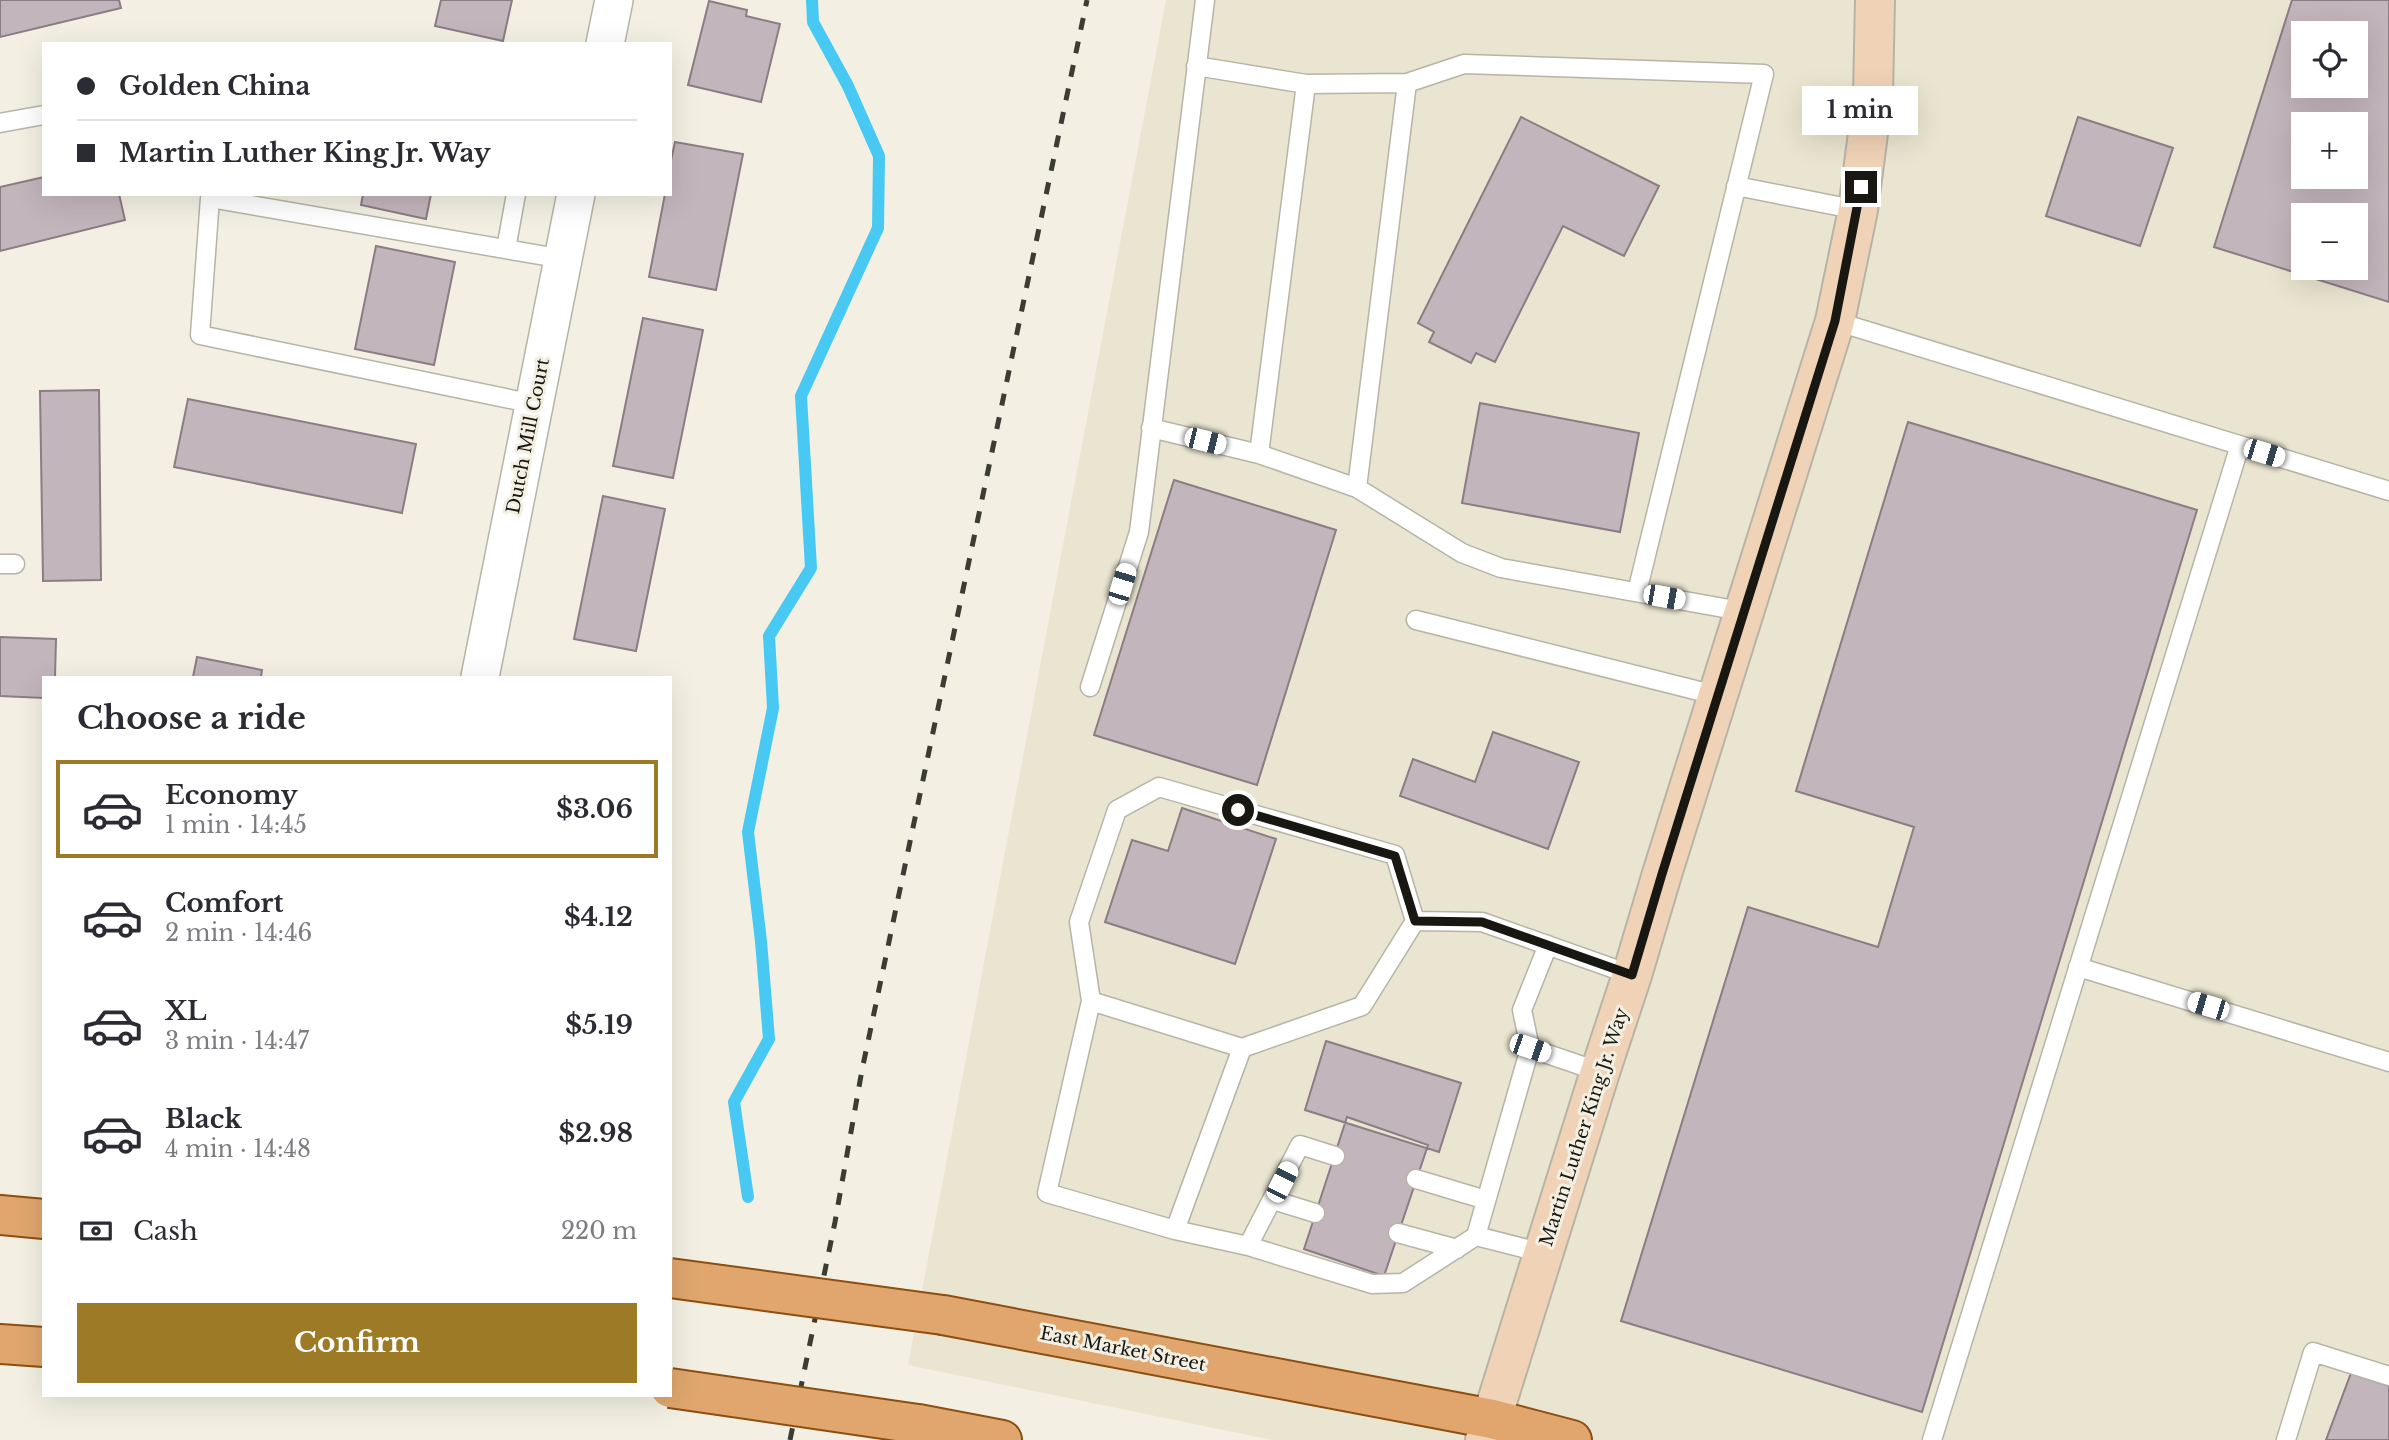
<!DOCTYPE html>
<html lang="en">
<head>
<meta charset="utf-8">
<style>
	:root { --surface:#fff; --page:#f2f2f3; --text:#2b2b33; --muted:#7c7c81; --line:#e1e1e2; --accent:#9d7a25 }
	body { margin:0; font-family:"Libre Baskerville",serif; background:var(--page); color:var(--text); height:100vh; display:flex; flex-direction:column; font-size:26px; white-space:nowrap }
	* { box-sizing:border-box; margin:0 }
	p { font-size:23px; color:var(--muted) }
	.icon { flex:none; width:38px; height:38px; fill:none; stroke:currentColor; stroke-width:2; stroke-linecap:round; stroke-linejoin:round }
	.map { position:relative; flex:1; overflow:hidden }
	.sheet { position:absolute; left:42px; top:676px; width:630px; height:721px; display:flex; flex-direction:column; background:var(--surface); border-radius:0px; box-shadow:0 7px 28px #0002 }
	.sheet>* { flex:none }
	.hud { position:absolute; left:42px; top:42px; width:630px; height:154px; border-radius:0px; box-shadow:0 7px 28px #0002; display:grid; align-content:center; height:154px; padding:0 35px; background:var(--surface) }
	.buttons { position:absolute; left:2291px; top:21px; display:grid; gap:14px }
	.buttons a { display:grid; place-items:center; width:77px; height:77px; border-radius:0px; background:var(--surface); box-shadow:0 7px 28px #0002; font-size:35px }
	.end { position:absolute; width:32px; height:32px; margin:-16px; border:9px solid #181712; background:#fff; box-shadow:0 0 0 4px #fff }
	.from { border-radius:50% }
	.bubble { position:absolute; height:49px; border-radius:0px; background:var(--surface); box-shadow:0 7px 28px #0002; font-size:23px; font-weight:800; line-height:49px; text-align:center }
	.car { position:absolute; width:21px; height:42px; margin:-21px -10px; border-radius:9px; box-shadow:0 0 5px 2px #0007; background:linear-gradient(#fff 24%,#345 0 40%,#fff 0 76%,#345 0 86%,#fff 0) }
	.hud b { display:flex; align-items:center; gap:24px; height:66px; font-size:26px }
	.hud b+b { border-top:2px solid var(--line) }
	.hud i { width:18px; height:18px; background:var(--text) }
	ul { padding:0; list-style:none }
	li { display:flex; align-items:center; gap:21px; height:98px; margin:0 14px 10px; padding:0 21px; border:4px solid transparent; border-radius:0px }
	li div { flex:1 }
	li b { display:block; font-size:26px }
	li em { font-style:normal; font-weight:800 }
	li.current { border-color:var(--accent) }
	li>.icon { width:63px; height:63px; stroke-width:1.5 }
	h2 { padding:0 35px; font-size:32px; line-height:84px }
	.pay { display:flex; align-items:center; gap:18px; height:77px; padding:0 35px; font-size:26px }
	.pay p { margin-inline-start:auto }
	.button { display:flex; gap:14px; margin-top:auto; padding:14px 35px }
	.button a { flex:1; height:80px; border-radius:0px; background:var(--accent); color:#fff; font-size:28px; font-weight:800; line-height:80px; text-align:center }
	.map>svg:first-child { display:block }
	.built { fill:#e9e5d0; fill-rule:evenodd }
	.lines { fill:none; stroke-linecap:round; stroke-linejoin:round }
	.stream { stroke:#47c9f4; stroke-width:12 }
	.building { fill:#c2b5bb; stroke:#8a7d83; stroke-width:2; fill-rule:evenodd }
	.service-casing { stroke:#b7b4a7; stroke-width:21 }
	.minor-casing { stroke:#b7b4a7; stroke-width:40 }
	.secondary-casing { stroke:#b7b4a7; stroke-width:42 }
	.primary-casing { stroke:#8d4e0f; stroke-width:42 }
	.service { stroke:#fff; stroke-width:18 }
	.minor { stroke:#fff; stroke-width:37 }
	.secondary { stroke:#f0d3b6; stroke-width:38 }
	.primary { stroke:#e0a66e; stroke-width:38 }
	.rail { stroke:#3c3b34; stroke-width:5; stroke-dasharray:12 12; stroke-linecap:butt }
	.primary-bridge-casing { stroke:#8d4e0f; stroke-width:42; stroke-linecap:butt }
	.primary-bridge { stroke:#e0a66e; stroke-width:38 }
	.route { stroke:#181712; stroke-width:9 }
	.labels { text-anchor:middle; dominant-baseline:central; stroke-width:6; stroke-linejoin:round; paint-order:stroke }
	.street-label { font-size:18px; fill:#181712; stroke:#f3f0e3 }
</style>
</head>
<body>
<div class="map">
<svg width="2389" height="1440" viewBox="0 0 2389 1440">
	<rect width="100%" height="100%" fill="#f3f0e3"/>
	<path class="built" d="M1166 0H2389V1440H1272L908 1365ZM2303 33H2356V86H2303ZM2303 124H2356V177H2303ZM2303 215H2356V268H2303Z"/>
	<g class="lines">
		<path class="stream" d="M748 1197 734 1102 769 1039 761 941 748 832 773 708 769 636 811 568 801 396 878 228 879 156 848 86 813 22 812 0"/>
	</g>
	<path class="building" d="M0 0H119L121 8 0 37Z
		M441 0H512L503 41 435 26Z
		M2292 0H2389V302L2214 247ZM2303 33H2356V86H2303ZM2303 124H2356V177H2303ZM2303 215H2356V268H2303Z
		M709 1 747 10 746 16 780 24 761 102 688 85Z
		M1521 117 1659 186 1624 256 1563 226 1495 362 1476 353 1471 363 1429 342 1434 332 1418 323Z
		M2078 117 2173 148 2140 246 2046 216Z
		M675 142 743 154 716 290 649 277 665 194H670V165Z
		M44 177V194H119L125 220 0 251V187Z
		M363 194H431L426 219 361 205Z
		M376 246 455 262 434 365 355 349Z
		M643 318 703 330 673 478 613 466Z
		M99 390 101 580 43 581 40 391Z
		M188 399 416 444 402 513 174 467Z
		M1480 403 1639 433 1620 532 1462 503Z
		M1908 422 2197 510 1922 1412 1621 1321 1748 907 1878 947 1914 827 1796 791Z
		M1174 480 1336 530 1257 785 1094 735Z
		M603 496 665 509 636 651 574 639Z
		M0 637 56 639 55 677H44V698L0 696Z
		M197 657 262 670 261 677H193Z
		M1493 732 1579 762 1548 849 1400 796 1413 759 1475 782Z
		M1182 808 1276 839 1235 964 1105 922 1132 840 1168 851Z
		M1326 1041 1461 1083 1439 1152 1305 1110Z
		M1347 1117 1428 1145 1384 1276 1304 1249Z
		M2351 1373 2389 1386V1440H2326Z"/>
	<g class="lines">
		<defs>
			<path id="service" d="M1196 66 1306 84 1407 83 1464 64 1764 74 1637 592
				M0 123 44 115
				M1736 186 1858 210
				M506 249 516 194
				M1835 321 2389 491
				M534 404 200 335 210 198 563 259
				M1151 428 1259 454 1357 488 1462 553 1501 568 1746 612
				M1259 454 1306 84
				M1357 488 1407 83
				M0 564H15
				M1416 620 1719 696
				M1090 687 1139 532 1205 0
				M2078 967 2389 1062
				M1091 1001 1079 922 1117 810 1159 787 1395 855 1415 921
				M1530 1048 1522 1010 1548 945
				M1416 1179 1486 1200
				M1273 1200 1315 1213
				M1175 1230 1047 1193 1091 1001 1242 1048
				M1398 1233 1457 1249
				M1476 1236 1403 1283 1372 1284 1248 1246 1175 1230 1242 1048 1362 1006 1415 921 1482 922 1632 975
				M1248 1246 1300 1145 1335 1156
				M1543 1253 1476 1236 1530 1048 1600 1072
				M1932 1440 2240 445
				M2286 1440 2313 1352 2389 1376"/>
			<path id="minor" d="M605 44 614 0
				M480 677 576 194"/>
			<path id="secondary" d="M1485 1440 1600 1072 1632 975 1662 874 1835 321 1858 210 1873 95 1875 0"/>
			<path id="primary" d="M0 1215 44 1219
				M943 1315 1492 1419 1572 1440
				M0 1344 44 1347
				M918 1424 1002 1440"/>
		</defs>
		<use href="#service" class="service-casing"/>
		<use href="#minor" class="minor-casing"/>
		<use href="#secondary" class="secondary-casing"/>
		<use href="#primary" class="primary-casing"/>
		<use href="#service" class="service"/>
		<use href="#minor" class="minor"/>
		<use href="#secondary" class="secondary"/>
		<use href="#primary" class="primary"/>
		<path class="rail" d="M790 1440 835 1222 862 1070 1087 0"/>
		<defs>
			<path id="primary-bridge" d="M670 1278 943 1315
				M670 1388 918 1424"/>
		</defs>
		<use href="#primary-bridge" class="primary-bridge-casing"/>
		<use href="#primary-bridge" class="primary-bridge"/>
	</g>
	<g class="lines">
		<path class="route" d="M1238 810 1395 856 1415 921 1482 922 1632 975 1662 874 1835 321 1861 187"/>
	</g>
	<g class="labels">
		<g class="street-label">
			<text transform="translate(528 436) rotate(-79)">Dutch Mill Court</text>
			<text transform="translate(1584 1127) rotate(-72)">Martin Luther King Jr. Way</text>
			<text transform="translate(1123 1349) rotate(11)">East Market Street</text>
		</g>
	</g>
</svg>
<div class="buttons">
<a><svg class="icon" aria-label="locate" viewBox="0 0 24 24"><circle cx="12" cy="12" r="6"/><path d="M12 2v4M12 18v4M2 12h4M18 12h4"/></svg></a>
<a>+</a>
<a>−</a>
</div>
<i class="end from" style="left:1238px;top:810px"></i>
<i class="end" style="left:1861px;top:187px"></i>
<div class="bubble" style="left:1802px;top:86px;width:116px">1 min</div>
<i class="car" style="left:1205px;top:441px;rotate:104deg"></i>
<i class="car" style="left:2264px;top:453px;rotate:107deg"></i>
<i class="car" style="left:1122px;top:584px;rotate:17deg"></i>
<i class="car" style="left:1664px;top:597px;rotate:100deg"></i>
<i class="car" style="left:2208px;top:1006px;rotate:287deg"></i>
<i class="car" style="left:1530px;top:1048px;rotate:109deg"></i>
<i class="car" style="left:1282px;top:1182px;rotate:27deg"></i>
<div class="hud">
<b><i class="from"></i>Golden China</b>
<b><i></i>Martin Luther King Jr. Way</b>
</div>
<section class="sheet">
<h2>Choose a ride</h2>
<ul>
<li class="current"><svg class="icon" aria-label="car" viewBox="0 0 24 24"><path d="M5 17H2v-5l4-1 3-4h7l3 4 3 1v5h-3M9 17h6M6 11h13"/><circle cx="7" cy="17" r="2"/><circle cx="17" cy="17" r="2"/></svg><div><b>Economy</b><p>1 min · 14:45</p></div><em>$3.06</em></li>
<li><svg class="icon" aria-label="car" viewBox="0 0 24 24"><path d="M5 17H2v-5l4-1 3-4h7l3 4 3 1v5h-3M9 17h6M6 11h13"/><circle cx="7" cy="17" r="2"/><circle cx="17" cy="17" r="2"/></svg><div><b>Comfort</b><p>2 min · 14:46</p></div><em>$4.12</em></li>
<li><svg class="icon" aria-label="car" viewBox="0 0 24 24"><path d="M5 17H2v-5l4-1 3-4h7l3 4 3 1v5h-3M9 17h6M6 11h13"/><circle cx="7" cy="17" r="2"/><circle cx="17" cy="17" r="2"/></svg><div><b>XL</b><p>3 min · 14:47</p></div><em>$5.19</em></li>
<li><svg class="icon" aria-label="car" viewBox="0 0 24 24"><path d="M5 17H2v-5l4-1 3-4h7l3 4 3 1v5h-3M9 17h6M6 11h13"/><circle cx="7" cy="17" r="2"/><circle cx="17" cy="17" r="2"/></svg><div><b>Black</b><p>4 min · 14:48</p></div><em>$2.98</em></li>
</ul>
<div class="pay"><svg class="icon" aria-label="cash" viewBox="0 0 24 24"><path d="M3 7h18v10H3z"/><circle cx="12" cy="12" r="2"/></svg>Cash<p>220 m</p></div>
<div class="button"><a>Confirm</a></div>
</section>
</div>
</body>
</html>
